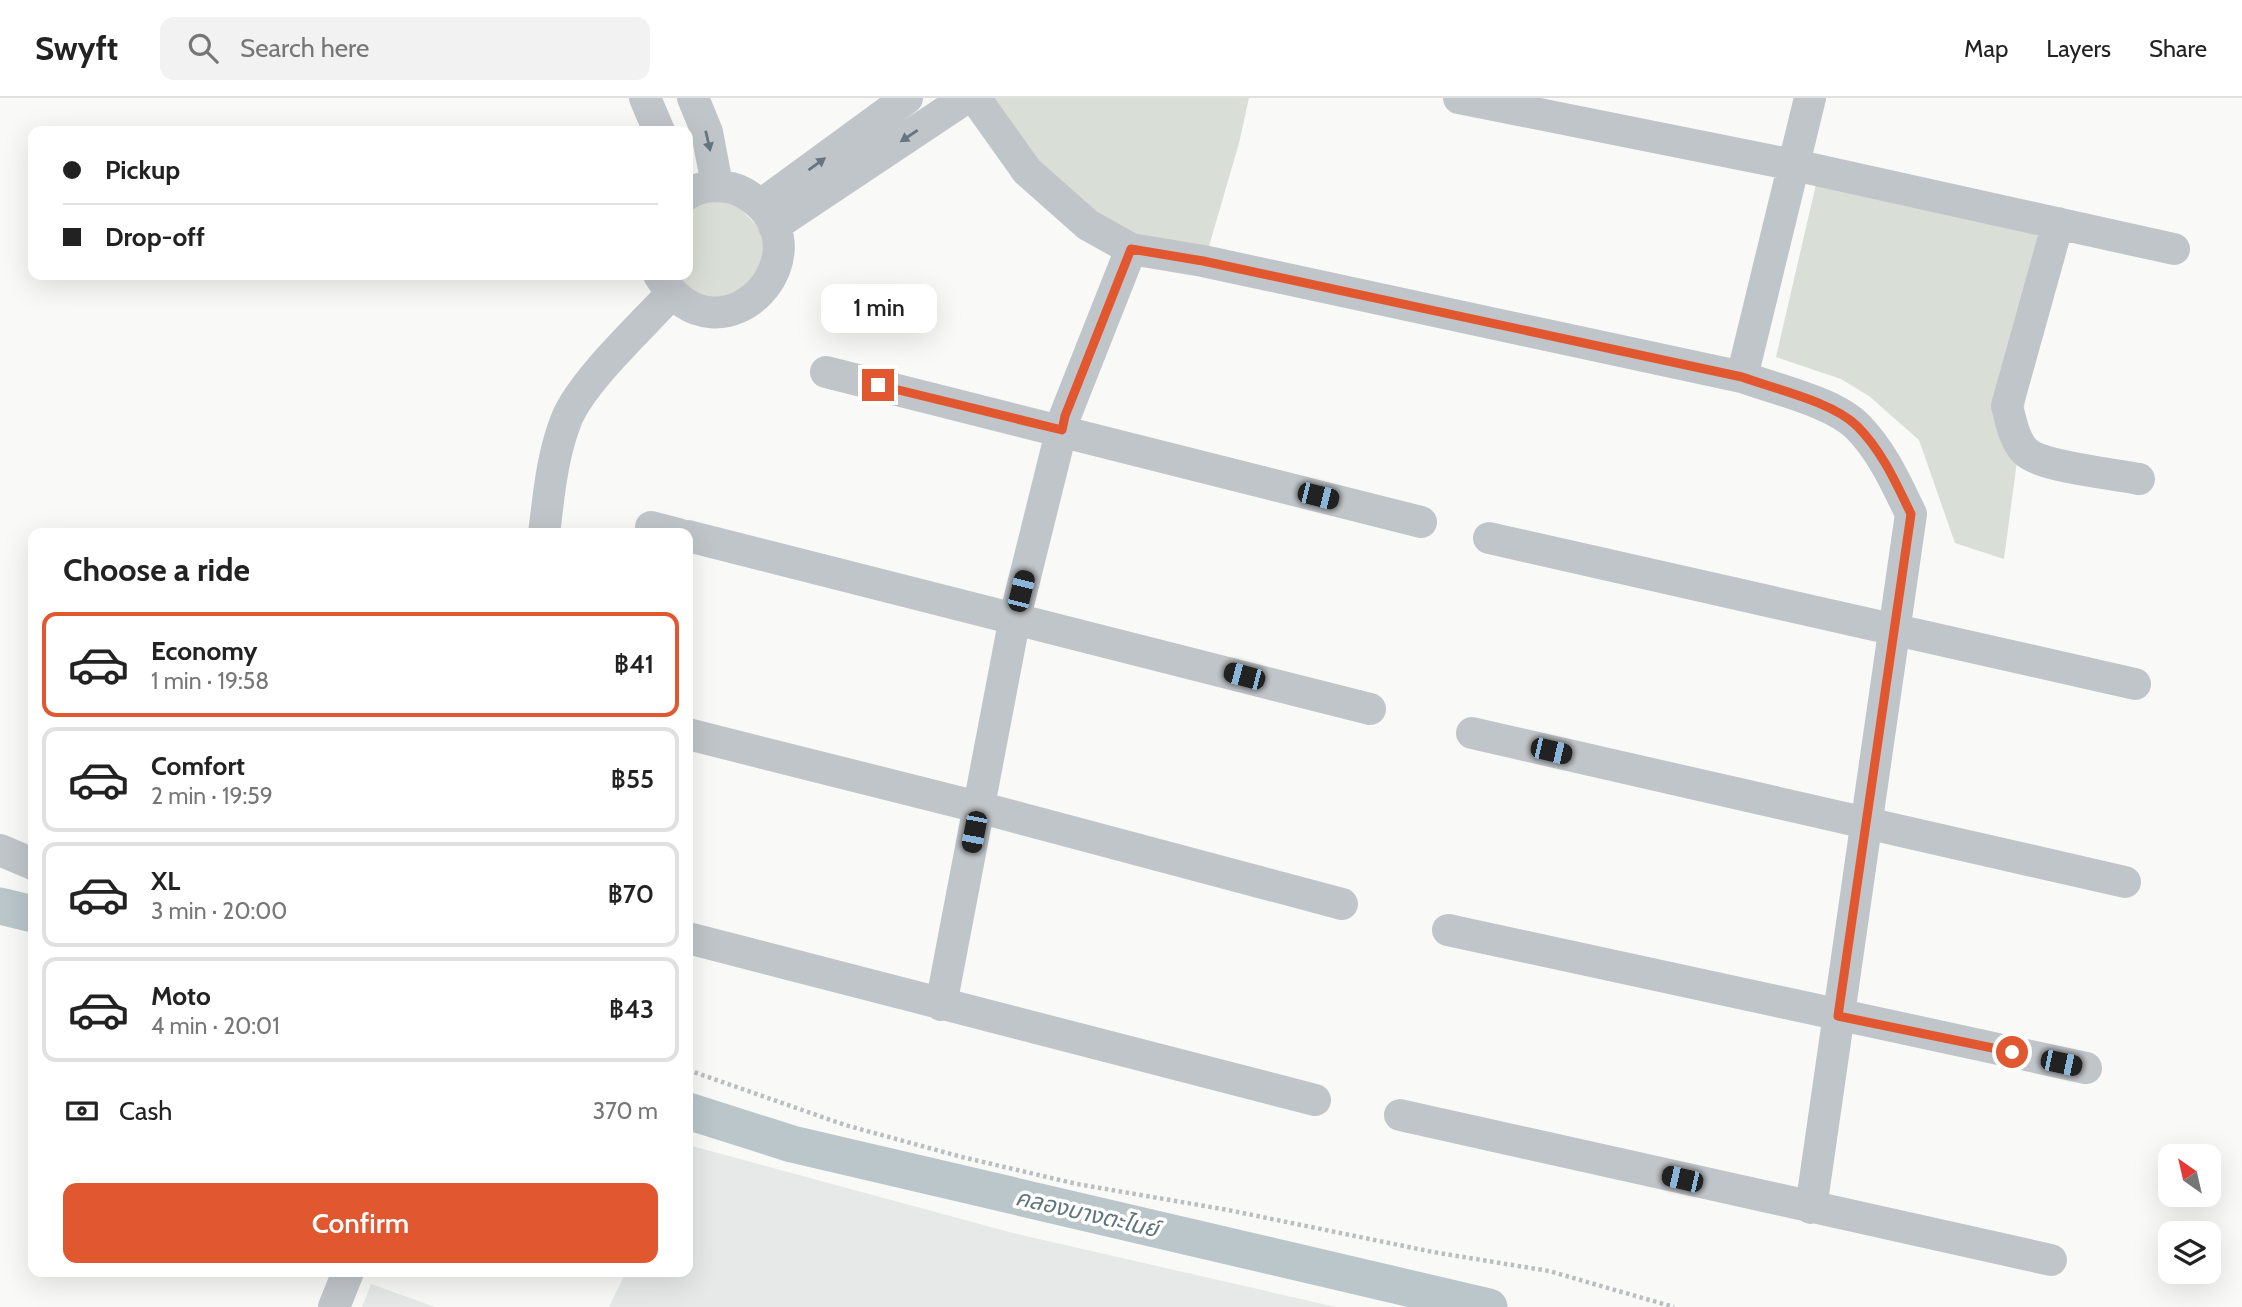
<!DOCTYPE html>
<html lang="en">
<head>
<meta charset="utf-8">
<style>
	:root { --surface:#fff; --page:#f2f2f2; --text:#222; --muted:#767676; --line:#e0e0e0; --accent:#e05730 }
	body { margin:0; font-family:Cabin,"Noto Sans Thai",sans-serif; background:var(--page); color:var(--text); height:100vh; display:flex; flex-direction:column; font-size:26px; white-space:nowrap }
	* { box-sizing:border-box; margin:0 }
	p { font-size:23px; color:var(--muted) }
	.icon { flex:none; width:38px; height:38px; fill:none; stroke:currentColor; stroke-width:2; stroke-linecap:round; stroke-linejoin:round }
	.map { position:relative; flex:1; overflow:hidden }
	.sheet { position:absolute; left:28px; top:430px; width:665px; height:749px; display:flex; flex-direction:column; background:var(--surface); border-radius:14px; box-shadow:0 7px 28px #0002 }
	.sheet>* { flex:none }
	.top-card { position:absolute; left:28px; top:28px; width:665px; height:154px; border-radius:14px; box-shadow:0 7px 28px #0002; display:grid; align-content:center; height:154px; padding:0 35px; background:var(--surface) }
	.needle { width:46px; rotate:326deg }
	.buttons { position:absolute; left:2158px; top:1046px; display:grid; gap:14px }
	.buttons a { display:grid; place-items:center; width:63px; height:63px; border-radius:14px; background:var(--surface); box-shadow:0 7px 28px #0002; font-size:35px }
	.end { position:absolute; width:32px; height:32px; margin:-16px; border:9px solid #e05730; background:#fff; box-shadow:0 0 0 4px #fff }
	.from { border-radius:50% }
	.bubble { position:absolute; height:49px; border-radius:14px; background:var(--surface); box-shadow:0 7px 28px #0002; font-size:23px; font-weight:600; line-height:49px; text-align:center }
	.car { position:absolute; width:21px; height:42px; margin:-21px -10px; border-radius:9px; box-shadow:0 0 5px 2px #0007; background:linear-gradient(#222 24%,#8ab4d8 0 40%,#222 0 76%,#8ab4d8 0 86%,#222 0) }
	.top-card b { display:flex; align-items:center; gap:24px; height:66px; font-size:26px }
	.top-card b+b { border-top:2px solid var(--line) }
	.top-card i { width:18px; height:18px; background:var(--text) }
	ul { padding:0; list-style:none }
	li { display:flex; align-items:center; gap:21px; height:105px; margin:0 14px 10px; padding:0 21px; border:4px solid var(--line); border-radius:14px }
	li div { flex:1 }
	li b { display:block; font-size:26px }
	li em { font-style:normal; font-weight:600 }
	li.current { border-color:var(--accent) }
	li>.icon { width:63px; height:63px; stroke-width:1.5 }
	h2 { padding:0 35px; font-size:32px; line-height:84px }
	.pay { display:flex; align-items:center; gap:18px; height:77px; padding:0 35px; font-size:26px }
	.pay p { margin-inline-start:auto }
	.cta { display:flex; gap:14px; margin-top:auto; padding:14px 35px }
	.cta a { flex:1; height:80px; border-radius:14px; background:var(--accent); color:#fff; font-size:28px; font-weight:600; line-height:80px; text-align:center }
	header { display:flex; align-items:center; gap:42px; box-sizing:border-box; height:98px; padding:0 35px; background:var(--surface); border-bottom:2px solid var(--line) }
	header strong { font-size:33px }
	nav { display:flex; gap:38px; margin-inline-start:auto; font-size:24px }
	.search { width:490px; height:63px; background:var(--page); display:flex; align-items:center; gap:18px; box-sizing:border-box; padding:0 24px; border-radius:14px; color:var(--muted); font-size:26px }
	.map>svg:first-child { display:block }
	.built { fill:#e7e8e8 }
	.green { fill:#d9ded6 }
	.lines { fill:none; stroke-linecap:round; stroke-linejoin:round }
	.canal { stroke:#bac6ca; stroke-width:37 }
	.path { stroke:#bbbec1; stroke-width:4.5; stroke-dasharray:3.5 3.5; stroke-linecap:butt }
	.street { stroke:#c0c5c9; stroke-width:32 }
	.oneway { fill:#657581 }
	.route { stroke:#e05730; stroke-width:9 }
	.labels { text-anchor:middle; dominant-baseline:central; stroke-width:7; stroke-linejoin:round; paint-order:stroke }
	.water-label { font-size:23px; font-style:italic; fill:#60747b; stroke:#fff }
</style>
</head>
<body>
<header>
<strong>Swyft</strong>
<div class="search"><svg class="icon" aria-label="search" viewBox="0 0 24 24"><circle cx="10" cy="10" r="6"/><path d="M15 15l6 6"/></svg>Search here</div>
<nav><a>Map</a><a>Layers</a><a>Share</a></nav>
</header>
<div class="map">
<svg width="2242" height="1209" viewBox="0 0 2242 1209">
	<rect width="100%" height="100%" fill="#f9f9f7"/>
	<path class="built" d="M688 1047 1013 1135 1336 1209H609L626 1174H688Z
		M371 1186 435 1209H362Z"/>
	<path class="green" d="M990 0H1249L1239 45 1205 162 1142 151 1033 71Z
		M1817 82 2047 137 2004 461 1955 445 1919 342 1869 298 1841 281 1776 259Z
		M717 87 780 151 716 215 659 177H688V96Z"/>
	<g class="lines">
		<path class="canal" d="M0 808 33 816
			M688 1013 792 1046 1489 1209"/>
		<path class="path" d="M688 972 845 1027 962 1059 1077 1086 1228 1112 1433 1154 1549 1173 1674 1209"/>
		<path class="street" d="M645 0 659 33
			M693 0 707 34 717 87
			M975 0 1027 73 1088 127 1131 151 1203 163 1742 279C1775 291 1833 304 1857 328 1882 353 1896 385 1911 416L1811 1110
			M1459 0 1794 67 2174 151
			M762 106 907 0
			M2058 125 2007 308C2011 323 2014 342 2025 353 2040 369 2115 376 2139 381
			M774 128 966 0
			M659 177C721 278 837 149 744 95 728 86 703 86 688 96
			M826 274 1421 424
			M1742 279 1810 0
			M651 429 678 436
			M544 436C549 396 552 357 567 320 583 282 642 228 671 196
			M688 438 1370 611
			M1489 440 2135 586
			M1472 635 2125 784
			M688 636 978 709 1342 806
			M0 752 33 766
			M1448 832 2086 970
			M688 840 1315 1002
			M941 907 1015 519 1065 318 1131 151
			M1400 1017 2051 1162
			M334 1209 348 1174"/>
	</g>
	<defs><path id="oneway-solid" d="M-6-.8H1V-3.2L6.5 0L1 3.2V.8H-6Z" transform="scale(1.75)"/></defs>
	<g class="oneway">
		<use href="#oneway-solid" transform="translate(909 38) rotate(146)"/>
		<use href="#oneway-solid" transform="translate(708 43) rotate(77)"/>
		<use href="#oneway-solid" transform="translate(817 66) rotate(-36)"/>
	</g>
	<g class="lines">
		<path class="route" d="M878 287 1062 332 1065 318 1131 151 1203 163 1742 279C1775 291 1833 304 1857 328 1882 353 1896 385 1911 416L1838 918 2012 954"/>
	</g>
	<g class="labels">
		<g class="water-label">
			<text transform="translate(1087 1115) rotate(13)">คลองบางตะไนย์</text>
		</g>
	</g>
</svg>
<div class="buttons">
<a><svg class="needle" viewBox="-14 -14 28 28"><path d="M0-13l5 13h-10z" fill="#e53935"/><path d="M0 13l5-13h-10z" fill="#767676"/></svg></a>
<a><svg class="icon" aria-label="layers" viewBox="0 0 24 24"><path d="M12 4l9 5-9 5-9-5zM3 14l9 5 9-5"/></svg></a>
</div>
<i class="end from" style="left:2012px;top:954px"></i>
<i class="end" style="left:878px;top:287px"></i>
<div class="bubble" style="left:821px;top:186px;width:116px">1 min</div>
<i class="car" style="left:1318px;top:398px;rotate:104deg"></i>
<i class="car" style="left:1021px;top:493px;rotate:14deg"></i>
<i class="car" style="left:1244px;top:578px;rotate:285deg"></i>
<i class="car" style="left:1551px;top:653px;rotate:103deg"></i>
<i class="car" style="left:974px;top:734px;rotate:191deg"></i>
<i class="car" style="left:2061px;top:965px;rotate:102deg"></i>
<i class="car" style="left:1682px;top:1081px;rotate:283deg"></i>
<div class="top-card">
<b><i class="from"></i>Pickup</b>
<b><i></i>Drop-off</b>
</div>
<section class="sheet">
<h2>Choose a ride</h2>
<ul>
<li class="current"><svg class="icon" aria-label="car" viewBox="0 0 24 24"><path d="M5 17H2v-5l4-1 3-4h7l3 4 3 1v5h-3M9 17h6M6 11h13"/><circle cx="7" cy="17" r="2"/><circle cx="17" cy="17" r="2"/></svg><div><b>Economy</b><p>1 min · 19:58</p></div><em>฿41</em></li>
<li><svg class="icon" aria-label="car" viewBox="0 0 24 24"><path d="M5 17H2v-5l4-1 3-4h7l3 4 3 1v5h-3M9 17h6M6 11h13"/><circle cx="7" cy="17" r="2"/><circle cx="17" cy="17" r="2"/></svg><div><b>Comfort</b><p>2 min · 19:59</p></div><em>฿55</em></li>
<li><svg class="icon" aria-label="car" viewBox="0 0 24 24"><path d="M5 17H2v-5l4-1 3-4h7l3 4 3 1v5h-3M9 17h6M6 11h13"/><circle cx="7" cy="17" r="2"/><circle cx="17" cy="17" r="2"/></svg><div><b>XL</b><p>3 min · 20:00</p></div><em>฿70</em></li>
<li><svg class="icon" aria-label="car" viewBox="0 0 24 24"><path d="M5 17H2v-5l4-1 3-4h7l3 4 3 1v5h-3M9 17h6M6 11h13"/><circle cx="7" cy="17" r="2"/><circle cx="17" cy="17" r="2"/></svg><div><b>Moto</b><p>4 min · 20:01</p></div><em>฿43</em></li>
</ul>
<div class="pay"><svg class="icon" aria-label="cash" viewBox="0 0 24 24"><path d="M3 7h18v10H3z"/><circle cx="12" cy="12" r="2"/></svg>Cash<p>370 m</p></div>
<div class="cta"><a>Confirm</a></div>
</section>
</div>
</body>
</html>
